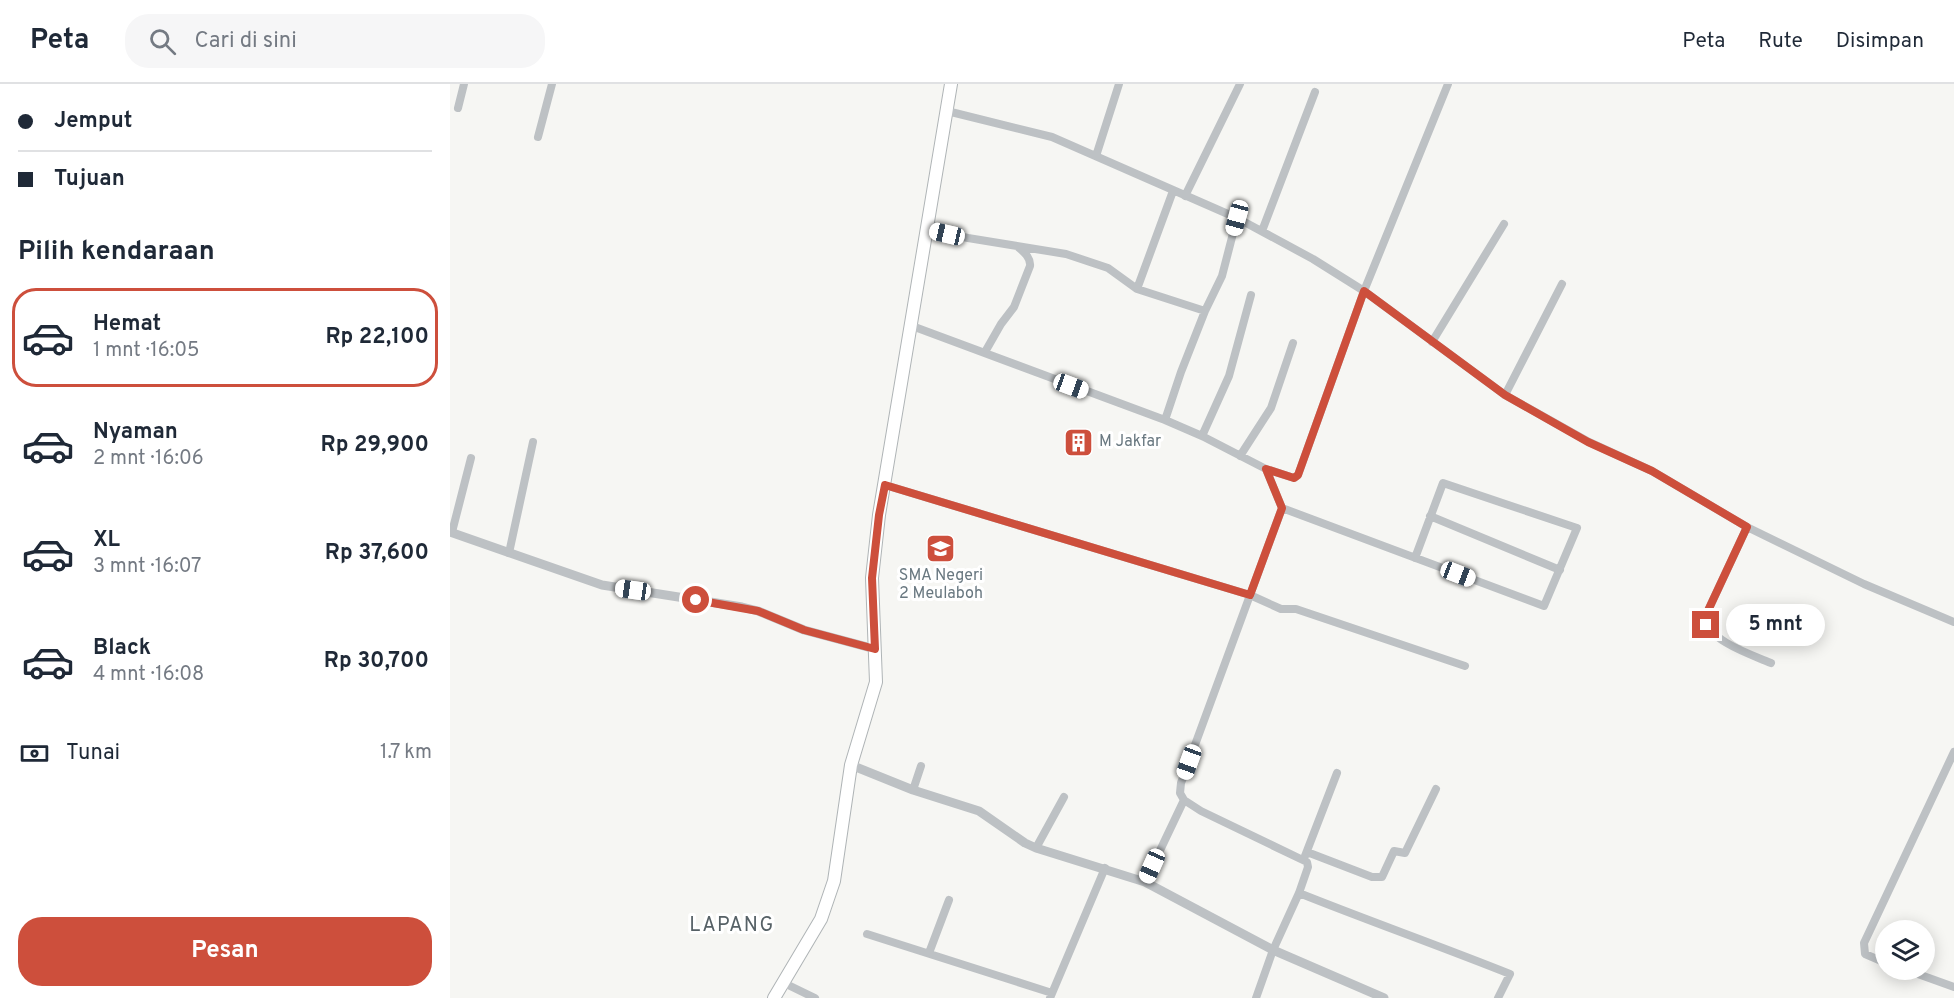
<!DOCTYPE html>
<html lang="id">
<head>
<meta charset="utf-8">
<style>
	:root { --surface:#fff; --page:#f6f6f7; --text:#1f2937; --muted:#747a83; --line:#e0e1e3; --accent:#cd4f3c }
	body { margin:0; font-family:Overpass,sans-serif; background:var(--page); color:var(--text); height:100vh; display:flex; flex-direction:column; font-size:22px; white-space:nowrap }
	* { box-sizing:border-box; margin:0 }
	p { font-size:20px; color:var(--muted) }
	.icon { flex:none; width:33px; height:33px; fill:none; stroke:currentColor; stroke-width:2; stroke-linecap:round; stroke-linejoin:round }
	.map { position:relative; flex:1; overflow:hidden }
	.details { display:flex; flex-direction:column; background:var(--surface); width:450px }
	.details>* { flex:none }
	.top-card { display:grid; align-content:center; height:132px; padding:0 18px; background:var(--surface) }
	.tools { position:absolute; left:1425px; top:836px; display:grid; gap:12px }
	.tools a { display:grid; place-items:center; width:60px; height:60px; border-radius:50%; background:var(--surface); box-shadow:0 3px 15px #0003; font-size:30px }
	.end { position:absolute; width:27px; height:27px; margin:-14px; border:8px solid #cd4f3c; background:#fff; box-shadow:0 0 0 3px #fff }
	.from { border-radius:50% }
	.bubble { position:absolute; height:42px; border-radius:21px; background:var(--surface); box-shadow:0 3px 15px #0003; font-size:20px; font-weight:700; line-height:42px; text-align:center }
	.car { position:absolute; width:18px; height:36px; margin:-18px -9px; border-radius:8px; box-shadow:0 0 4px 2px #0007; background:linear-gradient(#fff 24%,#345 0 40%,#fff 0 76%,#345 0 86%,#fff 0) }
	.top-card b { display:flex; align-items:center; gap:21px; height:57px; font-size:22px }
	.top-card b+b { border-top:2px solid var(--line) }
	.top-card i { width:15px; height:15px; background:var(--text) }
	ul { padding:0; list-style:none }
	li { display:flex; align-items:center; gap:18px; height:99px; margin:0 12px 9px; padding:0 6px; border:3px solid transparent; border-radius:24px }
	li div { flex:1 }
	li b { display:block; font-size:22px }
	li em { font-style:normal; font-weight:700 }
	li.current { border-color:var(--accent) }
	li>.icon { width:54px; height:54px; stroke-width:1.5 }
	h2 { padding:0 18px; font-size:27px; line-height:72px }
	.pay { display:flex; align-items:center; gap:15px; height:66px; padding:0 18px; font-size:22px }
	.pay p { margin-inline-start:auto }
	.button { display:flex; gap:12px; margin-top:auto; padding:12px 18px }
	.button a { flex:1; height:69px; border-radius:24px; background:var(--accent); color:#fff; font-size:24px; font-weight:700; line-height:69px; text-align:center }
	header { display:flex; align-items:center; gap:36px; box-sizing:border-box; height:84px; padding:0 30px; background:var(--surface); border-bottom:2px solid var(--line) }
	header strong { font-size:28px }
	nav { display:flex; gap:33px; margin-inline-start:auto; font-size:21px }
	.search { width:420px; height:54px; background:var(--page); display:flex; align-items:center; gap:15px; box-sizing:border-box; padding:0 21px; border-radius:24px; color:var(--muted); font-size:22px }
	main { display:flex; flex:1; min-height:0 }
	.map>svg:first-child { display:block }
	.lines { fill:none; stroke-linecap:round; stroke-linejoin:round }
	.primary-casing { stroke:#afb4b6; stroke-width:14 }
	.minor { stroke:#bdc1c4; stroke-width:8 }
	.tertiary { stroke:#bdc1c4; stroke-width:9 }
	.primary { stroke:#fff; stroke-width:12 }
	.route { stroke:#cd4f3c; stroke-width:8 }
	.labels { text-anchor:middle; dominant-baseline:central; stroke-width:6; stroke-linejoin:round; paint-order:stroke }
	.poi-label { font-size:16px; fill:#697880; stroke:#fff; text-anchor:start }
	.quarter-label { font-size:20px; letter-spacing:1.5px; fill:#566166; stroke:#fff }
</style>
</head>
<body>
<header>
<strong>Peta</strong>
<div class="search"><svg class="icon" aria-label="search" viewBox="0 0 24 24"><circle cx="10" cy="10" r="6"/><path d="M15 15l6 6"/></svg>Cari di sini</div>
<nav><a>Peta</a><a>Rute</a><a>Disimpan</a></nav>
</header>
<main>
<section class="details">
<div class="top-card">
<b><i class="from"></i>Jemput</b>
<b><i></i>Tujuan</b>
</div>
<h2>Pilih kendaraan</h2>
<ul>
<li class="current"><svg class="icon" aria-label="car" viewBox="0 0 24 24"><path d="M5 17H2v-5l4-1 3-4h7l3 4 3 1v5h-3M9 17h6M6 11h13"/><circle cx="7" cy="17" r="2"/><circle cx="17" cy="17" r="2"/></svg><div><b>Hemat</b><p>1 mnt · 16:05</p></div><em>Rp 22,100</em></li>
<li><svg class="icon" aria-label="car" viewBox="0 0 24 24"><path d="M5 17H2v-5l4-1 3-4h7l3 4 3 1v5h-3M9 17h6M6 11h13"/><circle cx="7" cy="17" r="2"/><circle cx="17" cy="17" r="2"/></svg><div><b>Nyaman</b><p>2 mnt · 16:06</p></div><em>Rp 29,900</em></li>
<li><svg class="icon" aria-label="car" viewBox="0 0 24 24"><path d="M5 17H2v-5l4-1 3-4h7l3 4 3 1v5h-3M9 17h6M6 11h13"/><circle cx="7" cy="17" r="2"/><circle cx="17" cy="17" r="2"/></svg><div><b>XL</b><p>3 mnt · 16:07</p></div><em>Rp 37,600</em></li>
<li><svg class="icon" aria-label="car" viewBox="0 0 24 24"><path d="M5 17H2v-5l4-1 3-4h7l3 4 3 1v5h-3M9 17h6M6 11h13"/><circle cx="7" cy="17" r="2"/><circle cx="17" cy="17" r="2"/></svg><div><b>Black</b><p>4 mnt · 16:08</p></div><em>Rp 30,700</em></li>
</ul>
<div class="pay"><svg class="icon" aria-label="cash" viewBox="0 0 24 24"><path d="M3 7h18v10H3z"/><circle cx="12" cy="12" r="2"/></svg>Tunai<p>1.7 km</p></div>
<div class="button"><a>Pesan</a></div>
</section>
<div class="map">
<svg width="1504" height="914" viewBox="0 0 1504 914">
	<rect width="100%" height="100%" fill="#f6f6f3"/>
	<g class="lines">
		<defs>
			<path id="primary" d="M324 914 371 835 384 797 401 681 426 598 422 494 429 431 501 0"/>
		</defs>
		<use href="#primary" class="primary-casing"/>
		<path class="minor" d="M8 24 14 0
			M497 27 602 53 787 134 863 175 914 207 1055 311 1139 358 1202 387 1297 443 1414 500 1504 538
			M88 53 102 0
			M646 72 669 0
			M735 112 790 0
			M477 145 518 154 616 170 658 184 687 205 755 227
			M812 147 865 8
			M687 205 723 107
			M462 242 715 336 752 352 816 385 832 424 1094 522 1127 444 993 399 965 474
			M982 258 1054 140
			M535 268 551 240 564 223 580 182C581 174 574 168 568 163
			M1055 311 1112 200
			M715 336 731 288 755 227 772 192 787 134
			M752 352 779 292 801 211
			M790 372 821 324 843 259
			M816 385 844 394 848 391 914 207 998 0
			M435 401 800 511 831 525H846L1015 582
			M980 432 1110 486
			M1297 443 1255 533C1256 556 1302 571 1321 579
			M2 448 21 374
			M59 469 83 358
			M463 706 471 682
			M734 716 751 727 857 778 858 783 849 809 823 866 806 914
			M586 764 614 713
			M857 768 922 793H932L944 767 955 769 986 705
			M855 772 887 689
			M695 798 734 716 730 709 731 699 832 424
			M849 809C919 837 990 862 1060 890L1048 914
			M417 850 602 909
			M479 869 499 816
			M1436 879 1415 870 1414 859 1504 668
			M1454 885 1504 903
			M334 899 365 914
			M600 914 655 784"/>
		<path class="tertiary" d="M0 448 152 501 292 523 308 527 354 546 425 565
			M401 681 463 706 529 727 575 759 586 764 695 798 823 866 934 914"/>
		<use href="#primary" class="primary"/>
	</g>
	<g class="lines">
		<path class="route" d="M246 516 308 527 354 546 425 565 422 494 429 431 435 401 800 511 832 424 816 385 844 394 848 391 914 207 1055 311 1138 358 1202 387 1297 443 1255 533 1256 541"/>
	</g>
	<defs>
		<symbol id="building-square" viewBox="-11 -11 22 22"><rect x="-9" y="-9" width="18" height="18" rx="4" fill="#cd4f3c" stroke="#fff"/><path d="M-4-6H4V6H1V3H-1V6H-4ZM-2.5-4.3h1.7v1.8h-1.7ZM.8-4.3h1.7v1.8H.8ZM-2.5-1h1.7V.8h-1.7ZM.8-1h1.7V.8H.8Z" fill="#fff"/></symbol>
		<symbol id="school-square" viewBox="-11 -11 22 22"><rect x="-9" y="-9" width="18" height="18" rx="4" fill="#cd4f3c" stroke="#fff"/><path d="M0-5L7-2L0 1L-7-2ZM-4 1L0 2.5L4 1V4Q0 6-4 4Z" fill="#fff"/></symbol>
	</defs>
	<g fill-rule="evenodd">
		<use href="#building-square" x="612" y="342" width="33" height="33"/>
		<use href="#school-square" x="474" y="448" width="33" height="33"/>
	</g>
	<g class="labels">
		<g class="poi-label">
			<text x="649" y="358">M Jakfar</text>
			<text x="491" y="492" text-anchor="middle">SMA Negeri<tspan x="491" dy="18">2 Meulaboh</tspan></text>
		</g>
		<g class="quarter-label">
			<text x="282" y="842">LAPANG</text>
		</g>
	</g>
</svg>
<div class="tools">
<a><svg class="icon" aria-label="layers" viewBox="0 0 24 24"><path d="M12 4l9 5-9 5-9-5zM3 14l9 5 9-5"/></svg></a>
</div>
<i class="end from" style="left:246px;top:516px"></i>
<i class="end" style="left:1256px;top:541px"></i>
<div class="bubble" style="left:1276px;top:520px;width:99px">5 mnt</div>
<i class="car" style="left:787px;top:134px;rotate:195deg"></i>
<i class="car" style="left:497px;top:150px;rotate:283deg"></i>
<i class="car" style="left:621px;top:302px;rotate:110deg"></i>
<i class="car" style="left:1008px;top:490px;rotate:111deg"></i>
<i class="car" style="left:183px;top:506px;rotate:278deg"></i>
<i class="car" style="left:739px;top:678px;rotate:200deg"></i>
<i class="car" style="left:702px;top:782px;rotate:204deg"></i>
</div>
</main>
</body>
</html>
